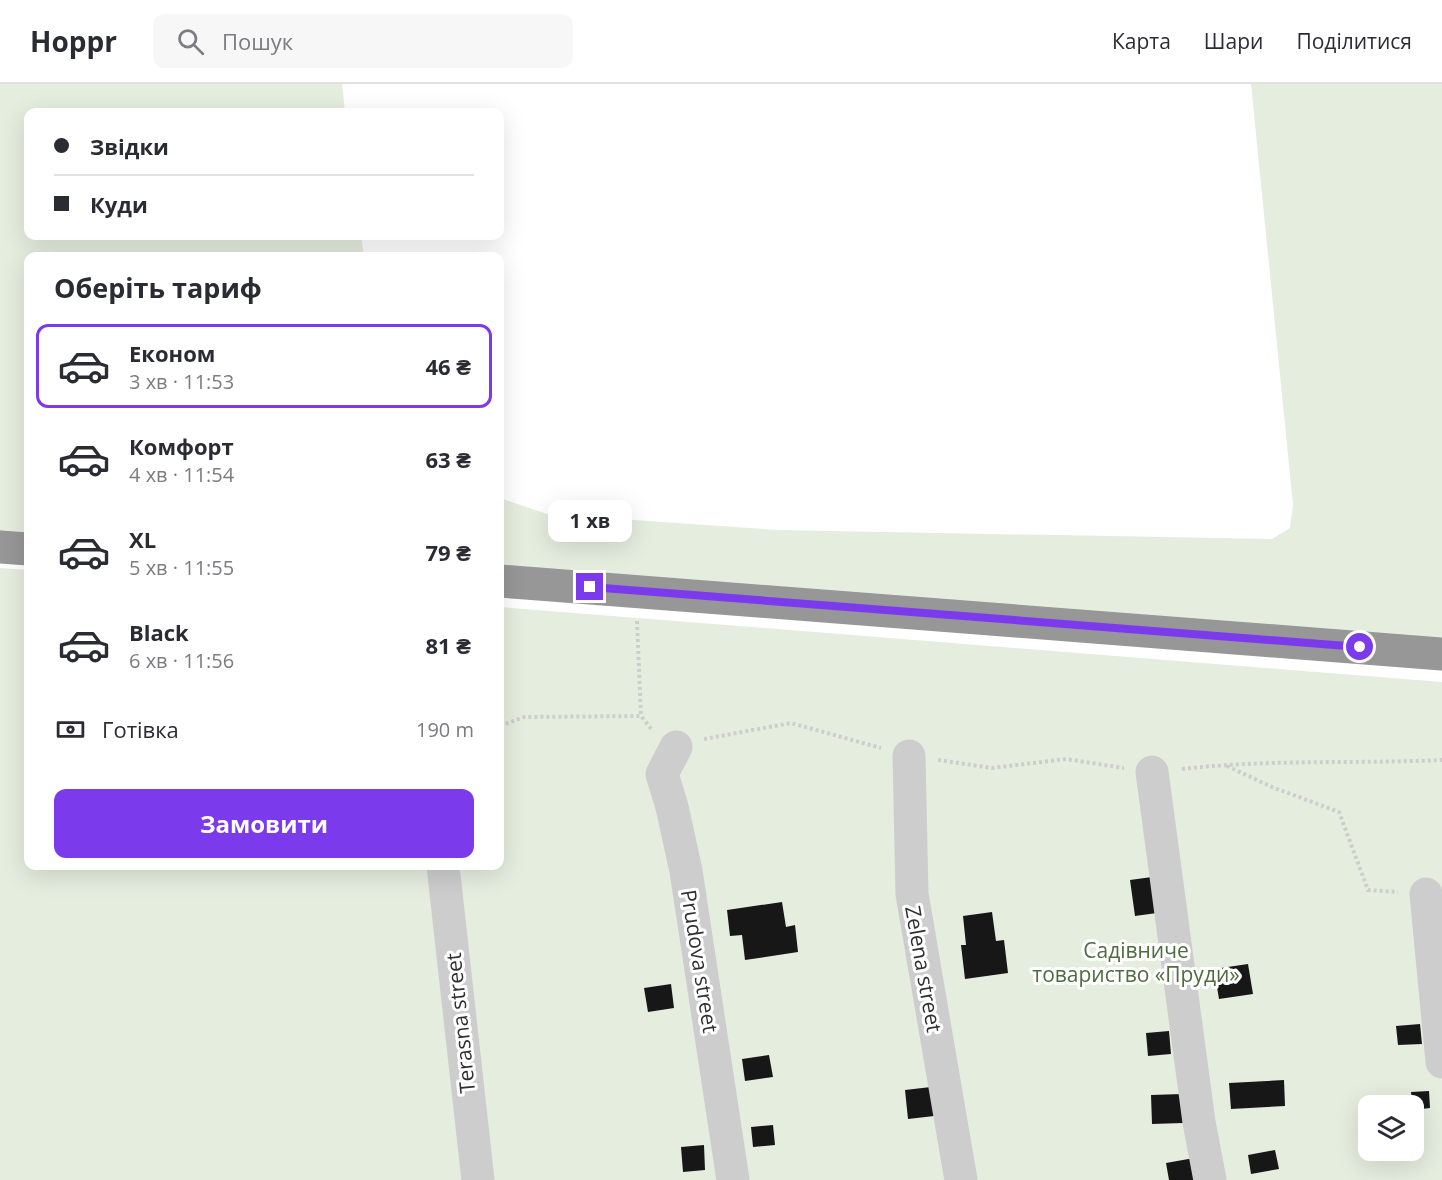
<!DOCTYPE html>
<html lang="uk">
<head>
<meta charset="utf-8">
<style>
	:root { --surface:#fff; --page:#f7f7f7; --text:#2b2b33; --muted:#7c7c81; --line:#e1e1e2; --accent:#7c3aed }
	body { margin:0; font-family:"Open Sans",sans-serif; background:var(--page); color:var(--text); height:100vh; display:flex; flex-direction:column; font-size:22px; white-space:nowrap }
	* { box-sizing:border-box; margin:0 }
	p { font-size:20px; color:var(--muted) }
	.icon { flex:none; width:33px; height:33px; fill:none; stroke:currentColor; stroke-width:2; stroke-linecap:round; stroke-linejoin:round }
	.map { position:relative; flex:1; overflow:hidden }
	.drawer { position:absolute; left:24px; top:168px; width:480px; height:618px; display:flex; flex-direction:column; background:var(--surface); border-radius:12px; box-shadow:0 6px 24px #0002 }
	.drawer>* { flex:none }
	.banner { position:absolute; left:24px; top:24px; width:480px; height:132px; border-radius:12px; box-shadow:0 6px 24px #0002; display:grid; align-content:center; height:132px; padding:0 30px; background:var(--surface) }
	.controls { position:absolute; left:1358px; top:1011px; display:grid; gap:12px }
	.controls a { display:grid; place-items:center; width:66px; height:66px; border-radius:12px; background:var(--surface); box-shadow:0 6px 24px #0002; font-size:30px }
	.end { position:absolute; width:27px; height:27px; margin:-14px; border:8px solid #7c3aed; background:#fff; box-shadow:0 0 0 3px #fff }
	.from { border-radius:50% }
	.bubble { position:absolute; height:42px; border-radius:12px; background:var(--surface); box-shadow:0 6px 24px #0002; font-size:20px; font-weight:700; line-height:42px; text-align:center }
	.banner b { display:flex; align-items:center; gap:21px; height:57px; font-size:22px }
	.banner b+b { border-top:2px solid var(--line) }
	.banner i { width:15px; height:15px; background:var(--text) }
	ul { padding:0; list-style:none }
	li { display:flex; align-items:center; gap:18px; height:84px; margin:0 12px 9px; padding:0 18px; border:3px solid transparent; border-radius:12px }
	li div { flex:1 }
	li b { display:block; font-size:22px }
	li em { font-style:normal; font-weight:700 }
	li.on { border-color:var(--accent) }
	li>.icon { width:54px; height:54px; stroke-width:1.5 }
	h2 { padding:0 30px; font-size:27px; line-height:72px }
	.pay { display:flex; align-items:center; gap:15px; height:66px; padding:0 30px; font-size:22px }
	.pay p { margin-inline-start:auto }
	.cta { display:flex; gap:12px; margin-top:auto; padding:12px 30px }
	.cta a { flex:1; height:69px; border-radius:12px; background:var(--accent); color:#fff; font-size:24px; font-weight:700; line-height:69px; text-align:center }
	header { display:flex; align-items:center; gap:36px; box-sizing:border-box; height:84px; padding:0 30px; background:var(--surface); border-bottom:2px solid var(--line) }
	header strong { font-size:28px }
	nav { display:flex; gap:33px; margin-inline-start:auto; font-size:21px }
	.search { width:420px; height:54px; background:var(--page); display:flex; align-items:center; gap:15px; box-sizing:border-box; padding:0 21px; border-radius:12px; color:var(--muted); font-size:22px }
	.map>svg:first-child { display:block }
	.green { fill:#e5eddf; fill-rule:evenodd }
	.building { fill:#171717 }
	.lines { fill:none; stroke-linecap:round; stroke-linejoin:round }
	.path { stroke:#cdcdcd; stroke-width:4; stroke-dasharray:3 3; stroke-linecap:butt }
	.minor { stroke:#cdcdcd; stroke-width:33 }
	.highway { stroke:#979797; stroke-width:33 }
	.route { stroke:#7c3aed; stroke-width:8 }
	.labels { text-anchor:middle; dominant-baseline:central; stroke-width:6; stroke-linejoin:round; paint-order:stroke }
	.park-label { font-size:21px; fill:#4f6b3f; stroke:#fff }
	.street-label { font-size:21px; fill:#303030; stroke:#fff }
</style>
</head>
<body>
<header>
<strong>Hoppr</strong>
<div class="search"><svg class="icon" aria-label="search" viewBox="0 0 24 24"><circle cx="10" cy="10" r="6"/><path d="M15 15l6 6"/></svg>Пошук</div>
<nav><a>Карта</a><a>Шари</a><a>Поділитися</a></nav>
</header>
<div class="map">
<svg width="1442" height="1096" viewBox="0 0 1442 1096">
	<rect width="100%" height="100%" fill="#fff"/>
	<path class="green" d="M0 0H342L345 28H28V152H361L364 172H28V456L0 453Z
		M1251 0H1442V567L500 493V414L547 430 777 446 1272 455 1290 444 1293 421Z
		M0 484 28 486V782H500V523L1442 598V1096H0ZM1368 1022H1413V1066H1368Z"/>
	<path class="building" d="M1152 793 1157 829 1135 832 1130 796Z
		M782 818 786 843 795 841 798 868 745 876 742 851 730 852 727 826Z
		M992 828 996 857 1004 856 1008 889 965 895 961 861H966L963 832Z
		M1248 880 1253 910 1219 915 1214 885Z
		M671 900 674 924 648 928 644 904Z
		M1420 940 1422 960 1398 961 1396 942Z
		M1169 947 1171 970 1148 972 1146 949Z
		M769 971 773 993 745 997 742 975Z
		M1284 996 1285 1022 1231 1025 1229 999Z
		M931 1003 934 1032 908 1035 905 1006Z
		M1429 1007 1430 1024 1413 1026 1411 1008Z
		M1182 1010 1183 1039 1152 1040 1151 1011Z
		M773 1041 775 1061 753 1063 751 1043Z
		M704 1061 705 1086 683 1088 681 1063Z
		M1275 1066 1279 1085 1251 1090 1248 1071Z
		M1194 1074 1198 1096H1169L1166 1079Z"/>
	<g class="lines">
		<path class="path" d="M637 537 641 632
			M500 642 524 633 641 632 652 646
			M704 655 791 639 881 664
			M938 676 992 684 1066 675 1124 684
			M1227 682 1272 703 1339 728 1368 806 1398 808
			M1182 685C1268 675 1355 680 1442 676"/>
		<path class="minor" d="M676 663 662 690 672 723 686 787 733 1096
			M909 672 912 810 961 1096
			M1152 688 1199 1038 1210 1096
			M443 782 478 1096
			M1426 810 1442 978"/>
		<path class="highway" d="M0 463 28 465
			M500 497 1442 570"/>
	</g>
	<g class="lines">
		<path class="route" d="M590 503 1360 563"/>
	</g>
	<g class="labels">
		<g class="park-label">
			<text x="1136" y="866">Садівниче<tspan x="1136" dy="24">товариство «Пруди»</tspan></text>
		</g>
		<g class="street-label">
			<text transform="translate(700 877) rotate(81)">Prudova street</text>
			<text transform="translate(924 885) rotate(80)">Zelena street</text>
			<text transform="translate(460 939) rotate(-96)">Terasna street</text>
		</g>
	</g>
</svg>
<div class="controls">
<a><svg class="icon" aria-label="layers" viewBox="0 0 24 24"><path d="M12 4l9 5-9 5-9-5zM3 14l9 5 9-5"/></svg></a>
</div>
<i class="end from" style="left:1360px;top:563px"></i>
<i class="end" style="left:590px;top:503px"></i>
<div class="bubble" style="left:548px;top:416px;width:84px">1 хв</div>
<div class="banner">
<b><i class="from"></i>Звідки</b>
<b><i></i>Куди</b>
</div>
<section class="drawer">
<h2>Оберіть тариф</h2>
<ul>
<li class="on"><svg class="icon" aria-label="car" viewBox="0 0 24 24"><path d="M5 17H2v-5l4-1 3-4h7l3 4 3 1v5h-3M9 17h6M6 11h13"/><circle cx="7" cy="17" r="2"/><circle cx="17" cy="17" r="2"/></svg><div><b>Економ</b><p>3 хв · 11:53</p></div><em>46 ₴</em></li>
<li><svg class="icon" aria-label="car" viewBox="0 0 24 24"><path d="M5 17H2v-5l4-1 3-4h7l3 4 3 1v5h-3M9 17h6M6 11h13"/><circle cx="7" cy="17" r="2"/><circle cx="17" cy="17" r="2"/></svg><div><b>Комфорт</b><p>4 хв · 11:54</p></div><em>63 ₴</em></li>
<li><svg class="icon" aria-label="car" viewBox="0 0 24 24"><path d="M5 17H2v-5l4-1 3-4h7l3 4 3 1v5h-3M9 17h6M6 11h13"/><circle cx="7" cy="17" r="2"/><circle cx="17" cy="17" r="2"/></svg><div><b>XL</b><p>5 хв · 11:55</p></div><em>79 ₴</em></li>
<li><svg class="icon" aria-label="car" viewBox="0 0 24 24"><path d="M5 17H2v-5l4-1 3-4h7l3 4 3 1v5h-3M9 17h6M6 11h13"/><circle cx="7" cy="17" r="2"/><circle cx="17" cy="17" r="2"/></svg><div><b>Black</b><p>6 хв · 11:56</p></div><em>81 ₴</em></li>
</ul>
<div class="pay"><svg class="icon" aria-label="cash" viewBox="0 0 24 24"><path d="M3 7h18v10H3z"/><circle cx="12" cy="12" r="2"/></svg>Готівка<p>190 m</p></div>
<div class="cta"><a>Замовити</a></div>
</section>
</div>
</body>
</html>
